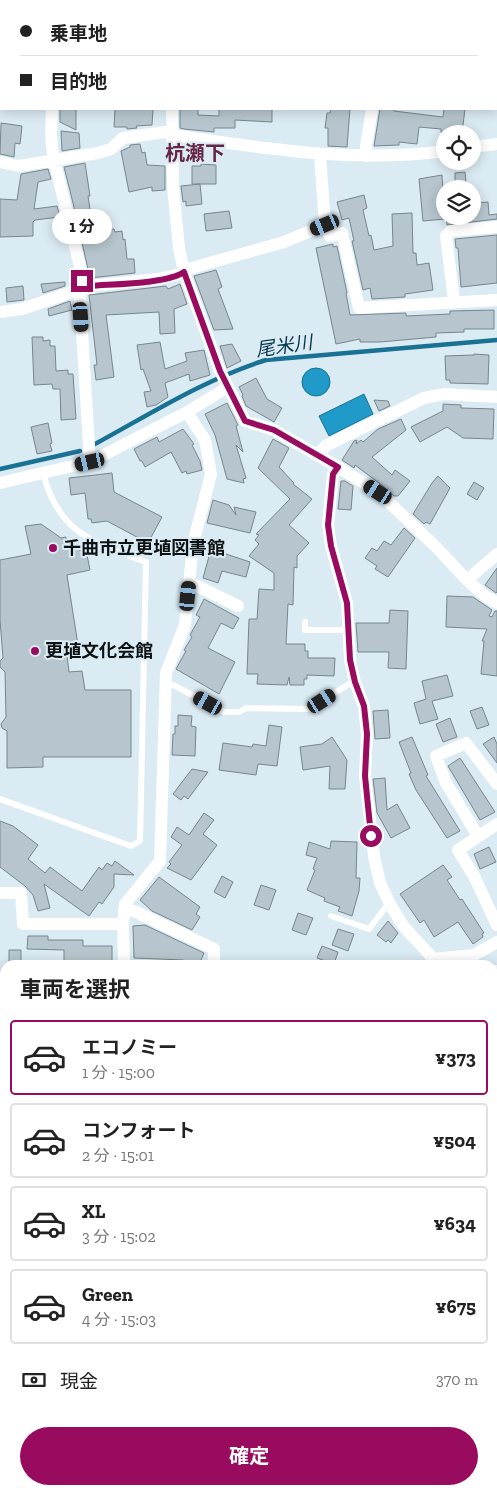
<!DOCTYPE html>
<html lang="ja">
<head>
<meta charset="utf-8">
<style>
	:root { --surface:#fff; --page:#f2f2f2; --text:#222; --muted:#767676; --line:#e0e0e0; --accent:#980b5f }
	body { margin:0; font-family:"Zilla Slab","Noto Sans JP",serif; background:var(--page); color:var(--text); height:100vh; display:flex; flex-direction:column; font-size:19px; white-space:nowrap }
	* { box-sizing:border-box; margin:0 }
	p { font-size:16px; color:var(--muted) }
	.icon { flex:none; width:28px; height:28px; fill:none; stroke:currentColor; stroke-width:2; stroke-linecap:round; stroke-linejoin:round }
	.map { position:relative; flex:1; overflow:hidden }
	.panel { position:absolute; left:0px; top:960px; width:498px; height:535px; display:flex; flex-direction:column; background:var(--surface); border-radius:15px 15px 0 0; box-shadow:0 2px 12px #0003 }
	.panel>* { flex:none }
	.guide { position:absolute; left:0px; top:0px; width:498px; height:110px; box-shadow:0 2px 12px #0003; display:grid; align-content:center; height:110px; padding:0 20px; background:var(--surface) }
	.controls { position:absolute; left:436px; top:125px; display:grid; gap:10px }
	.controls a { display:grid; place-items:center; width:45px; height:45px; border-radius:50%; background:var(--surface); box-shadow:0 2px 12px #0003; font-size:25px }
	.end { position:absolute; width:22px; height:22px; margin:-11px; border:6px solid #980b5f; background:#fff; box-shadow:0 0 0 2px #fff }
	.from { border-radius:50% }
	.bubble { position:absolute; height:35px; border-radius:18px; background:var(--surface); box-shadow:0 2px 12px #0003; font-size:16px; font-weight:700; line-height:35px; text-align:center }
	.car { position:absolute; width:15px; height:30px; margin:-15px -8px; border-radius:6px; box-shadow:0 0 4px 1px #0007; background:linear-gradient(#222 24%,#8ab4d8 0 40%,#222 0 76%,#8ab4d8 0 86%,#222 0) }
	.guide b { display:flex; align-items:center; gap:18px; height:48px; font-size:19px }
	.guide b+b { border-top:1px solid var(--line) }
	.guide i { width:12px; height:12px; background:var(--text) }
	ul { padding:0; list-style:none }
	li { display:flex; align-items:center; gap:15px; height:75px; margin:0 10px 8px; padding:0 10px; border:2px solid var(--line); border-radius:5px }
	li div { flex:1 }
	li b { display:block; font-size:19px }
	li em { font-style:normal; font-weight:700 }
	li.active { border-color:var(--accent) }
	li>.icon { width:45px; height:45px; stroke-width:1.5 }
	h2 { padding:0 20px; font-size:22px; line-height:60px }
	.pay { display:flex; align-items:center; gap:12px; height:55px; padding:0 20px; font-size:19px }
	.pay p { margin-inline-start:auto }
	.cta { display:flex; gap:10px; margin-top:auto; padding:10px 20px }
	.cta a { flex:1; height:58px; border-radius:30px; background:var(--accent); color:#fff; font-size:20px; font-weight:700; line-height:58px; text-align:center }
	.map>svg:first-child { display:block }
	.water { fill:#1f9ac9; stroke:#197193 }
	.lines { fill:none; stroke-linecap:round; stroke-linejoin:round }
	.stream { stroke:#197193; stroke-width:4.5 }
	.building { fill:#b7c6ce; stroke:#77858c }
	.path { stroke:#6b767b; stroke-width:2.5; stroke-dasharray:1 4; stroke-linecap:butt }
	.lane { stroke:#fff; stroke-width:6 }
	.street { stroke:#fff; stroke-width:12 }
	.secondary { stroke:#fff; stroke-width:18 }
	.route { stroke:#980b5f; stroke-width:6 }
	.poi-dot { fill:#980b5f; stroke:#dbebf3; stroke-width:2 }
	.labels { text-anchor:middle; dominant-baseline:central; stroke-width:4; stroke-linejoin:round; paint-order:stroke }
	.poi-label { font-size:18px; font-weight:bold; fill:#0c1214; stroke:#dbebf3; text-anchor:start }
	.water-label { font-size:19px; font-style:italic; fill:#05384c; stroke:#dbebf3 }
	.quarter-label { font-size:20px; font-weight:bold; fill:#662545; stroke:#dbebf3 }
</style>
</head>
<body>
<div class="map">
<svg width="497" height="1495" viewBox="0 0 497 1495">
	<rect width="100%" height="100%" fill="#dbebf3"/>
	<path class="water" d="M302 382a14 14 0 1 1 28 0a14 14 0 1 1-28 0Z
		M364 394 373 414 329 436 319 416Z"/>
	<g class="lines">
		<path class="stream" d="M0 54 1 52
			M95 444C150 414 205 379 266 360L497 340
			M0 469 80 451"/>
	</g>
	<path class="building" d="M60 109H76V130L60 122Z
		M115 109H153L152 125 136 126 137 128 127 129V127H114Z
		M180 109H198V115L219 116V109H272V122L235 120V128H214V132L184 129 180 128Z
		M331 109H350L347 147 328 146V128H325L327 113H330Z
		M380 109H394V111L443 117 444 109H465L462 133 443 134V132H441V129L419 127 417 144 399 142V145L374 146Z
		M1 123 22 126 20 144 15 143 14 157 0 154Z
		M61 131 79 133 80 148 62 151Z
		M140 144 142 153 145 152 147 165 165 166V190L152 191V187L129 192 121 151 130 147V145Z
		M85 163 90 196H88L93 231 114 229 115 232 122 231 123 240 125 239 127 259H134L135 273 90 278 81 238H83L80 215H76L64 167Z
		M201 164 216 165V184H192V166H201Z
		M48 169 51 179 38 182 34 209 57 206 60 217 35 220 33 222V236L0 237V199L17 200 21 174Z
		M465 172 466 183 455 184V173Z
		M442 175 445 219 423 221 419 179Z
		M200 184 202 204 186 206V201L183 202 181 186Z
		M364 195 367 208 363 210 369 236 371 235 374 250 393 246 392 214 412 213 413 253H416L417 265 429 263 433 290 405 294V297L372 299 370 288 363 290 352 241H354L349 218 342 220 337 202Z
		M488 202 489 215 497 214V219L447 225 446 216H473V203Z
		M229 211 232 228 206 231 204 214Z
		M497 235V283L461 287 458 248H456L455 239Z
		M333 244V247L337 246 347 293H346L350 315 406 313V316L450 314V311L494 310V329H464V332L436 333V337L380 342H360V339L336 344 316 248Z
		M216 270 222 287 218 289 233 329 214 330 195 279 194 276Z
		M65 282V286L43 293 41 284Z
		M180 284 187 304 174 309 175 333 160 334 159 312 106 315 114 377 96 380 94 365H97L89 295 166 286 168 289Z
		M23 286 24 300 7 302 6 288Z
		M70 301 72 310 49 316 48 309Z
		M32 337H43V341L50 340V346H55L56 371 68 370V374H73L76 419 61 420 60 389H53L52 384 34 385Z
		M160 342 165 369 187 361 185 353 204 350 210 375 190 381 189 374 165 383 168 397 156 405 147 407 144 392 151 391 143 369 141 370 137 345Z
		M232 344 241 361 227 368 220 346Z
		M474 354 489 355 488 384 450 383V380H446L445 356 474 355Z
		M256 378 267 399 282 408 274 422 246 406 242 396 243 395 239 387Z
		M374 400 388 401 390 406 379 411Z
		M227 403 238 425 236 426 243 452 236 445 246 478 243 479 244 483 227 479 215 435 205 414Z
		M443 404 461 405V408L494 409 493 439 463 438 447 427 420 442 411 427 443 411Z
		M401 419 406 430 372 457 392 475 395 470 410 481 398 496H394L383 486 355 465 354 468 342 460 354 441 357 440 356 444 361 440 363 442 378 429Z
		M48 423 52 443 50 444 52 451 37 454 31 427Z
		M183 429 194 444 192 445 200 461 202 470 187 474 186 471 182 473 171 452 145 467 142 461H140L134 449 157 437 159 442Z
		M273 439 289 448 279 467 294 483 293 484 312 499 289 525 309 543 297 556V568L294 567 293 605 288 604 286 644H305V651H308V658H335L334 676 307 675V679H304V685H290L289 677 287 685 257 684 258 674H247L249 619H257L259 589 274 590V573L249 556 259 544 255 540 259 535 256 534 290 499 258 468Z
		M112 473 114 492 162 517 148 543 107 521 92 523 91 519H88L85 493 71 495 69 478Z
		M438 476 450 488 430 524 426 522 424 524 413 514 432 483Z
		M341 481H345L353 486 351 510 338 509Z
		M474 482 484 488 477 500 467 494Z
		M213 500 229 505 236 515 234 507 256 512 250 533 207 523Z
		M41 524 61 538 66 537V541L87 555 90 570 67 575 78 645 66 647 69 672 82 671 85 690H131V757H43V767L7 768V731L2 728 1 724 6 717 5 672 0 667V661L3 658 0 620V560L31 554 25 526Z
		M404 528 415 538 388 577 375 569 377 566 365 558 372 548 377 551 384 541 391 545Z
		M211 549 250 562 246 577 222 571 218 583 203 578Z
		M497 568V592L496 593 485 585Z
		M447 596 473 597 492 610 489 616 492 617 495 611H497V676L481 674 484 641H482L487 629 446 627Z
		M204 599 239 618 233 629 221 623 208 648 235 662 219 694 176 669 186 651 184 650 192 637 190 635 200 617 196 615Z
		M390 610 408 611 406 669 388 668 389 652H358L356 623H389Z
		M447 675 453 696 432 701 438 719 420 724 414 703 426 699 422 681Z
		M482 707 489 725 477 729 470 711Z
		M388 710 390 738 375 739 373 711Z
		M178 715 192 716 191 726 196 727 195 756 172 755 173 734H175V726H178Z
		M450 718 457 737 443 742 436 724Z
		M269 725 282 727 277 766 258 764 256 775 219 770 223 743 252 747 253 744 266 746Z
		M332 737 347 760 345 789H329L330 766 303 770 300 747 322 744Z
		M412 737 428 775 426 776 460 831 447 838 416 790 409 774 411 773 399 742Z
		M494 737 497 744V763L483 744Z
		M460 758 495 812 480 820 448 766Z
		M192 769 208 772 188 799 184 796 181 800 173 794Z
		M385 778 387 810 397 804 410 828 391 838 377 813 373 779Z
		M204 813 214 820 203 834 217 845 191 880 167 868 171 864 169 862 182 845 171 837 177 827 189 835Z
		M0 821 13 826 38 845 28 859 45 873 50 867 82 891 99 867 102 870 107 863 112 866 115 861 134 875 114 874V887L102 904 99 902 89 916 44 884 50 908 38 911 33 895 25 886 0 867Z
		M331 841 357 842 356 878H360L359 891 352 916 338 911 340 907 324 901 325 898 307 890 315 870 313 869 317 858 306 855 309 842 330 849Z
		M489 847 496 862 480 869 474 854Z
		M443 865 452 877 447 880 460 900 462 899 484 933 482 934 483 937 473 944 458 922 434 937 424 920 420 923 400 894Z
		M222 876 233 882 225 898 214 892Z
		M159 877 200 907 196 914 200 917 192 930 152 911 140 900Z
		M261 885 276 890 269 910 254 905Z
		M298 913 313 918 306 935 292 930Z
		M388 921 398 933 391 943 388 940 386 942 377 935Z
		M145 925 204 953 199 965H193L183 960 134 958 133 926Z
		M338 929 354 934 348 951 332 945Z
		M28 936H48V940H83V946H112V963H83L80 965H64V950L27 949Z
		M322 946 338 952 334 964 317 958Z
		M9 950H21V965H9Z"/>
	<g class="lines">
		<path class="path" d="M0 1196 5 1195
			M0 1278H5"/>
		<path class="lane" d="M305 622V630H349
			M165 684 173 685 225 712H239L246 708 309 709 349 684 355 682
			M0 799 131 846 140 841 146 562C94 543 58 533 43 473
			M331 916 369 929 385 908 391 906"/>
		<path class="street" d="M31 1 32 0
			M172 1V0
			M388 1V0
			M0 43 1 44
			M52 109 51 135 53 155 81 271 82 281 80 299 90 462
			M172 109 173 187 179 248 184 272 220 371 245 421 274 430 338 467 378 492 436 547 467 580 485 596 497 603
			M472 147 497 144
			M366 156V146L372 109
			M0 162 19 166 98 153 111 149 123 138 165 132 179 136C268 149 354 163 445 151
			M325 225 330 236 342 233 359 308 497 300
			M454 301 446 236 451 231 497 227
			M0 312 22 309 90 286 158 279 180 274 188 269 284 242 325 225 320 155
			M317 455 327 445 424 398 444 394 497 397
			M338 467 333 474 328 525 331 546 347 603 350 660 355 682 364 706 367 734 365 776 374 856 380 883 391 906 404 927 429 954 433 959 434 965
			M0 483 90 462 187 412 228 387
			M467 580 497 554
			M189 582 238 606
			M497 824 458 850 474 876 497 925
			M478 836 446 783 436 756 466 743 497 784
			M0 893H21L23 924H123
			M124 909 134 911 214 949V965
			M433 959 474 955 497 942
			M124 965 123 924 125 904 160 861 166 673 185 625 193 544 211 474 205 440 187 412
			M492 1099 497 1097
			M492 1189 497 1187
			M492 1233 497 1238
			M0 1317 5 1315
			M492 1339 497 1335
			M0 1415 5 1411
			M492 1428 497 1427
			M0 1452 5 1457
			M492 1469H497
			M189 1490 193 1495
			M434 1490 436 1495
			M42 1495 47 1490
			M170 1495 175 1490
			M385 1495 396 1490"/>
		<path class="secondary" d="M492 975 497 974
			M0 985H5"/>
	</g>
	<g class="lines">
		<path class="route" d="M82 281 80 289 90 286C112 284 167 284 184 272L220 371 245 421 274 430 338 467 333 474 328 525 331 546 347 603 350 660 355 682 364 706 367 734 365 776 371 836"/>
	</g>
	<g class="poi-dot">
		<circle cx="53" cy="548" r="5"/>
		<circle cx="35" cy="651" r="5"/>
	</g>
	<g class="labels">
		<g class="poi-label">
			<text x="63" y="548">千曲市立更埴図書館</text>
			<text x="45" y="651">更埴文化会館</text>
		</g>
		<g class="water-label">
			<text transform="translate(284 346) rotate(-8)">尾米川</text>
		</g>
		<g class="quarter-label">
			<text x="195" y="153">杭瀬下</text>
		</g>
	</g>
</svg>
<div class="controls">
<a><svg class="icon" aria-label="locate" viewBox="0 0 24 24"><circle cx="12" cy="12" r="6"/><path d="M12 2v4M12 18v4M2 12h4M18 12h4"/></svg></a>
<a><svg class="icon" aria-label="layers" viewBox="0 0 24 24"><path d="M12 4l9 5-9 5-9-5zM3 14l9 5 9-5"/></svg></a>
</div>
<i class="end from" style="left:371px;top:836px"></i>
<i class="end" style="left:82px;top:281px"></i>
<div class="bubble" style="left:52px;top:209px;width:60px">1 分</div>
<i class="car" style="left:325px;top:225px;rotate:248deg"></i>
<i class="car" style="left:81px;top:317px;rotate:176deg"></i>
<i class="car" style="left:90px;top:462px;rotate:257deg"></i>
<i class="car" style="left:378px;top:492px;rotate:303deg"></i>
<i class="car" style="left:188px;top:596px;rotate:6deg"></i>
<i class="car" style="left:322px;top:701px;rotate:58deg"></i>
<i class="car" style="left:208px;top:703px;rotate:299deg"></i>
<div class="guide">
<b><i class="from"></i>乗車地</b>
<b><i></i>目的地</b>
</div>
<section class="panel">
<h2>車両を選択</h2>
<ul>
<li class="active"><svg class="icon" aria-label="car" viewBox="0 0 24 24"><path d="M5 17H2v-5l4-1 3-4h7l3 4 3 1v5h-3M9 17h6M6 11h13"/><circle cx="7" cy="17" r="2"/><circle cx="17" cy="17" r="2"/></svg><div><b>エコノミー</b><p>1 分 · 15:00</p></div><em>¥373</em></li>
<li><svg class="icon" aria-label="car" viewBox="0 0 24 24"><path d="M5 17H2v-5l4-1 3-4h7l3 4 3 1v5h-3M9 17h6M6 11h13"/><circle cx="7" cy="17" r="2"/><circle cx="17" cy="17" r="2"/></svg><div><b>コンフォート</b><p>2 分 · 15:01</p></div><em>¥504</em></li>
<li><svg class="icon" aria-label="car" viewBox="0 0 24 24"><path d="M5 17H2v-5l4-1 3-4h7l3 4 3 1v5h-3M9 17h6M6 11h13"/><circle cx="7" cy="17" r="2"/><circle cx="17" cy="17" r="2"/></svg><div><b>XL</b><p>3 分 · 15:02</p></div><em>¥634</em></li>
<li><svg class="icon" aria-label="car" viewBox="0 0 24 24"><path d="M5 17H2v-5l4-1 3-4h7l3 4 3 1v5h-3M9 17h6M6 11h13"/><circle cx="7" cy="17" r="2"/><circle cx="17" cy="17" r="2"/></svg><div><b>Green</b><p>4 分 · 15:03</p></div><em>¥675</em></li>
</ul>
<div class="pay"><svg class="icon" aria-label="cash" viewBox="0 0 24 24"><path d="M3 7h18v10H3z"/><circle cx="12" cy="12" r="2"/></svg>現金<p>370 m</p></div>
<div class="cta"><a>確定</a></div>
</section>
</div>
</body>
</html>
